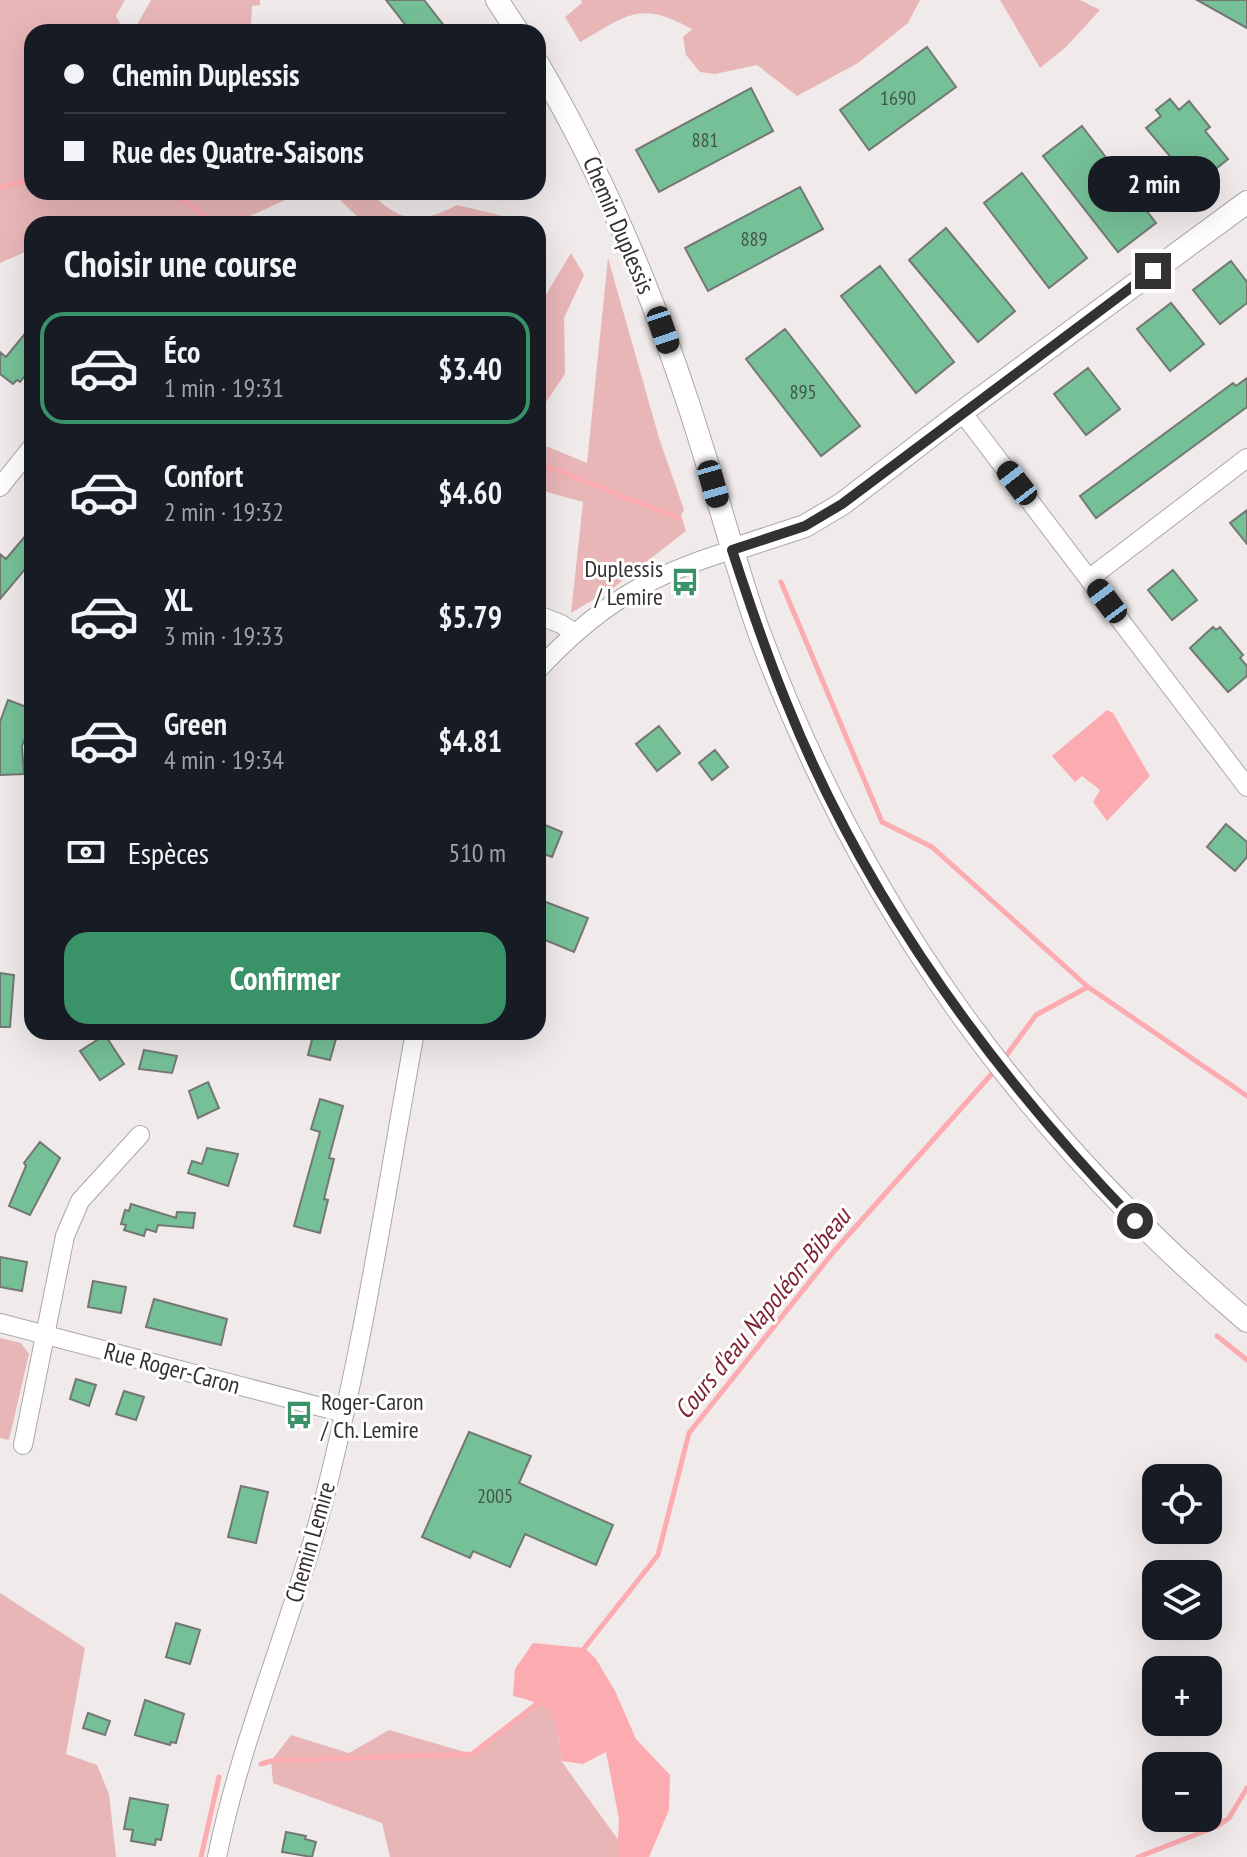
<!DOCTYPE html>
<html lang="fr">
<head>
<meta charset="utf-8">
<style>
	:root { --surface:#171b24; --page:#20242c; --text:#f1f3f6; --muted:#9ea1a6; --line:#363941; --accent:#3a9268 }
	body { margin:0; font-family:"PT Sans Narrow",sans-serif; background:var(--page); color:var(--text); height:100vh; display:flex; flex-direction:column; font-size:30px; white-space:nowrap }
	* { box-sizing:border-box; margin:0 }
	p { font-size:26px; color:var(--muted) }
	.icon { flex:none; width:44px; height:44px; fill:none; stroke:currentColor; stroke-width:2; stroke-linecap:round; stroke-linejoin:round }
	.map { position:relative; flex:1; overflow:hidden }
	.side { position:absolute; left:24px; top:216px; width:522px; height:824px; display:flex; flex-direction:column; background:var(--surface); border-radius:24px; box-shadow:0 8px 32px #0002 }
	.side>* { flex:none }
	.guide { position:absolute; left:24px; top:24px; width:522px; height:176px; border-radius:24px; box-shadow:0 8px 32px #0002; display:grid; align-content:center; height:176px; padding:0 40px; background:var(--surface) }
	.buttons { position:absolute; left:1142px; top:1464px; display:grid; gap:16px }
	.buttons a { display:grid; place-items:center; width:80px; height:80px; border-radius:16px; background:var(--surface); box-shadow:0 8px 32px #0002; font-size:40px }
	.end { position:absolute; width:36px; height:36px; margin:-18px; border:10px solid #333131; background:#fff; box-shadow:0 0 0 4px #fff }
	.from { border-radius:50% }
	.bubble { position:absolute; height:56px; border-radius:24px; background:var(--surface); box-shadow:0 8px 32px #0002; font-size:26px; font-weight:700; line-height:56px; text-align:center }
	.car { position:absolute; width:24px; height:48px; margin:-24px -12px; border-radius:10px; box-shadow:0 0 6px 2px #0007; background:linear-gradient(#222 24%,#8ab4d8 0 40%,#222 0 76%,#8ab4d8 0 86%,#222 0) }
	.guide b { display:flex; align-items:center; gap:28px; height:76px; font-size:30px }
	.guide b+b { border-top:2px solid var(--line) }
	.guide i { width:20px; height:20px; background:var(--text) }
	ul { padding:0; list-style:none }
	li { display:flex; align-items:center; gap:24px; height:112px; margin:0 16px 12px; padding:0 24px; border:4px solid transparent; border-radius:24px }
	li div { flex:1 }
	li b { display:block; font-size:30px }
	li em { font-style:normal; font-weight:700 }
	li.current { border-color:var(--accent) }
	li>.icon { width:72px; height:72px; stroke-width:1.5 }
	h2 { padding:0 40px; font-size:36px; line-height:96px }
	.pay { display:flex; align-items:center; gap:20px; height:88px; padding:0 40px; font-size:30px }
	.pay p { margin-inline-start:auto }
	.cta { display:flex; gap:16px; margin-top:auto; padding:16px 40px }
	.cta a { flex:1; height:92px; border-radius:24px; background:var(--accent); color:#fff; font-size:32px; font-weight:700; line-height:92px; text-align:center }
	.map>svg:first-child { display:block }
	.green { fill:#e9b6b8 }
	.water { fill:#fcabb0 }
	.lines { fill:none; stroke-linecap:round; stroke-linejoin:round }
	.stream { stroke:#fcabb0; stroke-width:5 }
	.building { fill:#75c097; stroke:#737875; stroke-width:2 }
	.minor-casing { stroke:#ada7a7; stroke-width:20 }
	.tertiary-casing { stroke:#ada7a7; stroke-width:24 }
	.minor { stroke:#fff; stroke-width:18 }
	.tertiary { stroke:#fff; stroke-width:22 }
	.route { stroke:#333131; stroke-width:10 }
	.labels { text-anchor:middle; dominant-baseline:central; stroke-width:6; stroke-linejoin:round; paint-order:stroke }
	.number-label { font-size:20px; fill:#44554a }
	.street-label { font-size:24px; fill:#333131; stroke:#fff }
	.poi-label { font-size:24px; fill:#333131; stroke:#fff; text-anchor:end }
	.water-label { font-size:26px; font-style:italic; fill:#802432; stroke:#fff }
</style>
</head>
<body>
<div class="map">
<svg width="1247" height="1857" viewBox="0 0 1247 1857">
	<rect width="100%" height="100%" fill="#f0eaea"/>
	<path class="green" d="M0 0H125L116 16 125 32H32V192H303L237 222 239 224H32V249L0 263Z
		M151 0H260V5L252 6 251 27 272 32H133Z
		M581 0H920L908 23 858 63 797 96 757 65 715 74 700 72 686 55 683 37 692 29C639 0 628 15 580 42L565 17 582 3Z
		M1000 0H1080L1100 10 1066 47 1040 68Z
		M339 192H369C400 222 419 225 457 205L511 218 518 224H365L340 200Z
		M571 253 584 275 564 318 565 374 538 414V308Z
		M608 258 659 438 684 510 681 515 686 531 613 588 571 613 583 502 544 491 538 494V434L541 444 587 463Z
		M0 1338 21 1343 29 1354 9 1440 0 1438Z
		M0 1593 85 1648 66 1754 97 1765 109 1794 116 1857H0Z
		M541 1702 556 1719 562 1762 619 1841 617 1857H390L382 1823 273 1783 271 1761 291 1735 349 1753 389 1730 472 1754Z"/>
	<path class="water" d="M1107 710 1113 713 1150 776 1107 821 1093 802 1100 790 1082 776 1075 782 1052 756Z
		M533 1643 585 1648 596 1659 615 1691 636 1739 670 1775 669 1810 649 1857H617L619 1819 606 1752 583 1764 562 1761C556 1717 560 1707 513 1696L515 1669Z"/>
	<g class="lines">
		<path class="stream" d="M0 187 32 180
			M171 192 216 224
			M538 463 679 518
			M781 582 882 822 932 847 1088 987 1247 1096
			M1003 1060 1036 1015 1088 987
			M1217 1336 1247 1360
			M582 1651 658 1555 689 1433 835 1250 997 1068
			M261 1764 271 1761 472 1754 543 1699
			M201 1857 219 1777
			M1138 1857 1218 1826 1229 1818 1247 1788"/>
	</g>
	<path class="building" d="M386 0H424L449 32H411Z
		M1197 0H1247V28Z
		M927 47 956 87 869 150 840 110Z
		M751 88 773 131 659 192 636 150Z
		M1170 99 1179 110 1189 101 1210 127 1205 131 1228 159 1195 186 1146 128 1161 116 1156 110Z
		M1082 126 1156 223 1118 252 1043 156Z
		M1022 173 1087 258 1049 288 984 203Z
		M800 187 823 229 708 291 685 248Z
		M946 228 1015 311 978 342 909 260Z
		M1231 261 1247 282V303L1220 324 1193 290Z
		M880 266 954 362 916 393 841 296Z
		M1171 303 1204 344 1170 371 1137 329Z
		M32 325V367L20 382 17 380 13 384 0 374V352L6 357Z
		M785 329 860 426 821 456 746 359Z
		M1088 368 1120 409 1086 435 1054 394Z
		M1247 378V407L1096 518 1080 496 1233 383 1236 386Z
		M1247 510V544L1230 523Z
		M32 528V561L0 599V554L6 559Z
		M1173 570 1197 600 1172 620 1148 590Z
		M1213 627 1216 630 1220 627 1243 655 1240 658 1247 666V676L1228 692 1190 648Z
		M8 700 32 709 25 727 29 728 22 746 24 774 0 775V722Z
		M659 726 680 753 657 771 636 744Z
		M715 750 728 767 712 780 699 763Z
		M538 822 562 832 552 857 538 852Z
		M1226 824 1247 842V857L1235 871 1207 847Z
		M538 899 588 918 574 952 538 937Z
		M0 973 14 975 10 1027H0Z
		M314 1032H338L330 1060 308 1055Z
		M105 1035 124 1064 100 1080 80 1051Z
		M144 1050 177 1056 172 1073 139 1069Z
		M208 1082 219 1108 198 1118 189 1091Z
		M320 1099 343 1106 329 1158 334 1159 324 1199 328 1200 320 1233 294 1226 320 1132 311 1129Z
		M40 1142 60 1158 30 1215 9 1206 26 1166 24 1163Z
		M207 1148 238 1154 228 1186 188 1173 192 1161 202 1164Z
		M131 1204 176 1218 177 1212 195 1213 193 1228 158 1225 156 1232 146 1229 144 1236 124 1230 126 1225 121 1224 125 1210 129 1211Z
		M0 1257 27 1262 22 1291 0 1287Z
		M93 1281 126 1287 121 1313 88 1307Z
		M154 1299 227 1319 221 1345 146 1327Z
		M76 1379 96 1385 89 1406 70 1399Z
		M124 1391 144 1397 136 1420 116 1414Z
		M469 1432 531 1456 519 1483 613 1525 596 1565 525 1534 510 1567 473 1551 470 1558 422 1537Z
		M241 1486 268 1492 256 1543 228 1537Z
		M176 1623 200 1630 190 1664 166 1657Z
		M145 1700 184 1714 176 1743 171 1742 170 1745 135 1735Z
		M88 1713 110 1721 105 1735 83 1728Z
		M130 1798 168 1805 161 1840 156 1839 155 1845 131 1841 133 1830 124 1829Z
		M286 1832 306 1836 305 1839 316 1842 312 1857 282 1852Z"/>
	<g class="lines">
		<defs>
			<path id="minor" d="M962 412 1247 787
				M0 487 32 447
				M1090 578 1247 458
				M538 615 561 624 573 632
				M538 670C597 606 649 575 732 550
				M0 1323 344 1413
				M23 1445 65 1236 80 1201 140 1135
				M217 1857C240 1744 286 1637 317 1526 361 1364 385 1197 415 1032"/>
			<path id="tertiary" d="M497 0 518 32
				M538 64C612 189 665 324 707 463 724 519 739 576 759 632 863 910 1022 1129 1247 1321
				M732 550 805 526 842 504 962 412 1247 202"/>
		</defs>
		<use href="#minor" class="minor-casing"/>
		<use href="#tertiary" class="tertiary-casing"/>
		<use href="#minor" class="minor"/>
		<use href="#tertiary" class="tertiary"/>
	</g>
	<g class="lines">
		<path class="route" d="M1135 1221C990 1070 865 899 787 704 766 653 749 602 732 550L805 526 842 504 1153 271"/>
	</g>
	<defs>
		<symbol id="bus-bare" viewBox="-9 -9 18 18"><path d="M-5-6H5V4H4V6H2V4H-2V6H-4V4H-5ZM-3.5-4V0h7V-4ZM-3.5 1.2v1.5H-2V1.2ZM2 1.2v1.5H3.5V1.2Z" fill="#3a9268" stroke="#fff" stroke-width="2.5" paint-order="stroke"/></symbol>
	</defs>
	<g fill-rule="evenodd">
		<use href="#bus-bare" x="665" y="562" width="40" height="40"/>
		<use href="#bus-bare" x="279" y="1395" width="40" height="40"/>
	</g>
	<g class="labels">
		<g class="number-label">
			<text x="898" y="98">1690</text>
			<text x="705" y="140">881</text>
			<text x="754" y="239">889</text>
			<text x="803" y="392">895</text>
			<text x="495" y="1496">2005</text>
		</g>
		<g class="street-label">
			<text transform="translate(619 225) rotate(67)">Chemin Duplessis</text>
			<text transform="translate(172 1368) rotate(15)">Rue Roger-Caron</text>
			<text transform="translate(310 1542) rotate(-74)">Chemin Lemire</text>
		</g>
		<g class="poi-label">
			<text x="663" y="568">Duplessis<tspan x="663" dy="28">/ Lemire</tspan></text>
			<text x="321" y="1401" text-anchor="start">Roger-Caron<tspan x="321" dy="28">/ Ch. Lemire</tspan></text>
		</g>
		<g class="water-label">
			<text transform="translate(762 1313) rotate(-51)">Cours d'eau Napoléon-Bibeau</text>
		</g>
	</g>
</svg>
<div class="buttons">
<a><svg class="icon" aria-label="locate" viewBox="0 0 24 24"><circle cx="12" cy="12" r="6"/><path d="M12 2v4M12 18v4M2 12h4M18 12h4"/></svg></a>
<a><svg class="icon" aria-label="layers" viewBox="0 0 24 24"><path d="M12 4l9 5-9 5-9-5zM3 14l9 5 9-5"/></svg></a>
<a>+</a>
<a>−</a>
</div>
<i class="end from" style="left:1135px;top:1221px"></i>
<i class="end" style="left:1153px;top:271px"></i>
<div class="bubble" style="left:1088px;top:156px;width:132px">2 min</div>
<i class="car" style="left:663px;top:330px;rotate:161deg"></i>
<i class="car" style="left:1017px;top:483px;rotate:322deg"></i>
<i class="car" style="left:713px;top:484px;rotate:164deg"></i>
<i class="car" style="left:1107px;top:601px;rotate:323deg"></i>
<div class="guide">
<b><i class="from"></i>Chemin Duplessis</b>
<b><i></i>Rue des Quatre-Saisons</b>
</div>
<section class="side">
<h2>Choisir une course</h2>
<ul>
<li class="current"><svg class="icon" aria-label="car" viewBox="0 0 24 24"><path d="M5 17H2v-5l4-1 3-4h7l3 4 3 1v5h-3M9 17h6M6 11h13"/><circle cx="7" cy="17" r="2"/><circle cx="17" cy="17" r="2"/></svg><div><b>Éco</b><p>1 min · 19:31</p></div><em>$3.40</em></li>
<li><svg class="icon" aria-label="car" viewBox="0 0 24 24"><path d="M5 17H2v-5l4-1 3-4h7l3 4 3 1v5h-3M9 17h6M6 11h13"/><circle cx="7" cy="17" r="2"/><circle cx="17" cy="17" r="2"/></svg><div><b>Confort</b><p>2 min · 19:32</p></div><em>$4.60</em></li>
<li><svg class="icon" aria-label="car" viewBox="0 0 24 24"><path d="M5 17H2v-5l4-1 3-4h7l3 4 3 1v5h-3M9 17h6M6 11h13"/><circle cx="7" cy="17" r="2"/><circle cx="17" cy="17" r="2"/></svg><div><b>XL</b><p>3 min · 19:33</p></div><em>$5.79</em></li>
<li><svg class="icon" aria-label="car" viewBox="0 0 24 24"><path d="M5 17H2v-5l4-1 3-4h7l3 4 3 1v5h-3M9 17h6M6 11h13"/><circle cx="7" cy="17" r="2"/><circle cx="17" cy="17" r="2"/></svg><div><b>Green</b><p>4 min · 19:34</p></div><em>$4.81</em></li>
</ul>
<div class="pay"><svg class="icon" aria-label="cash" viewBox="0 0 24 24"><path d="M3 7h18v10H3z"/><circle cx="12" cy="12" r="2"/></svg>Espèces<p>510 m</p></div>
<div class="cta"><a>Confirmer</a></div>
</section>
</div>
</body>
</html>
